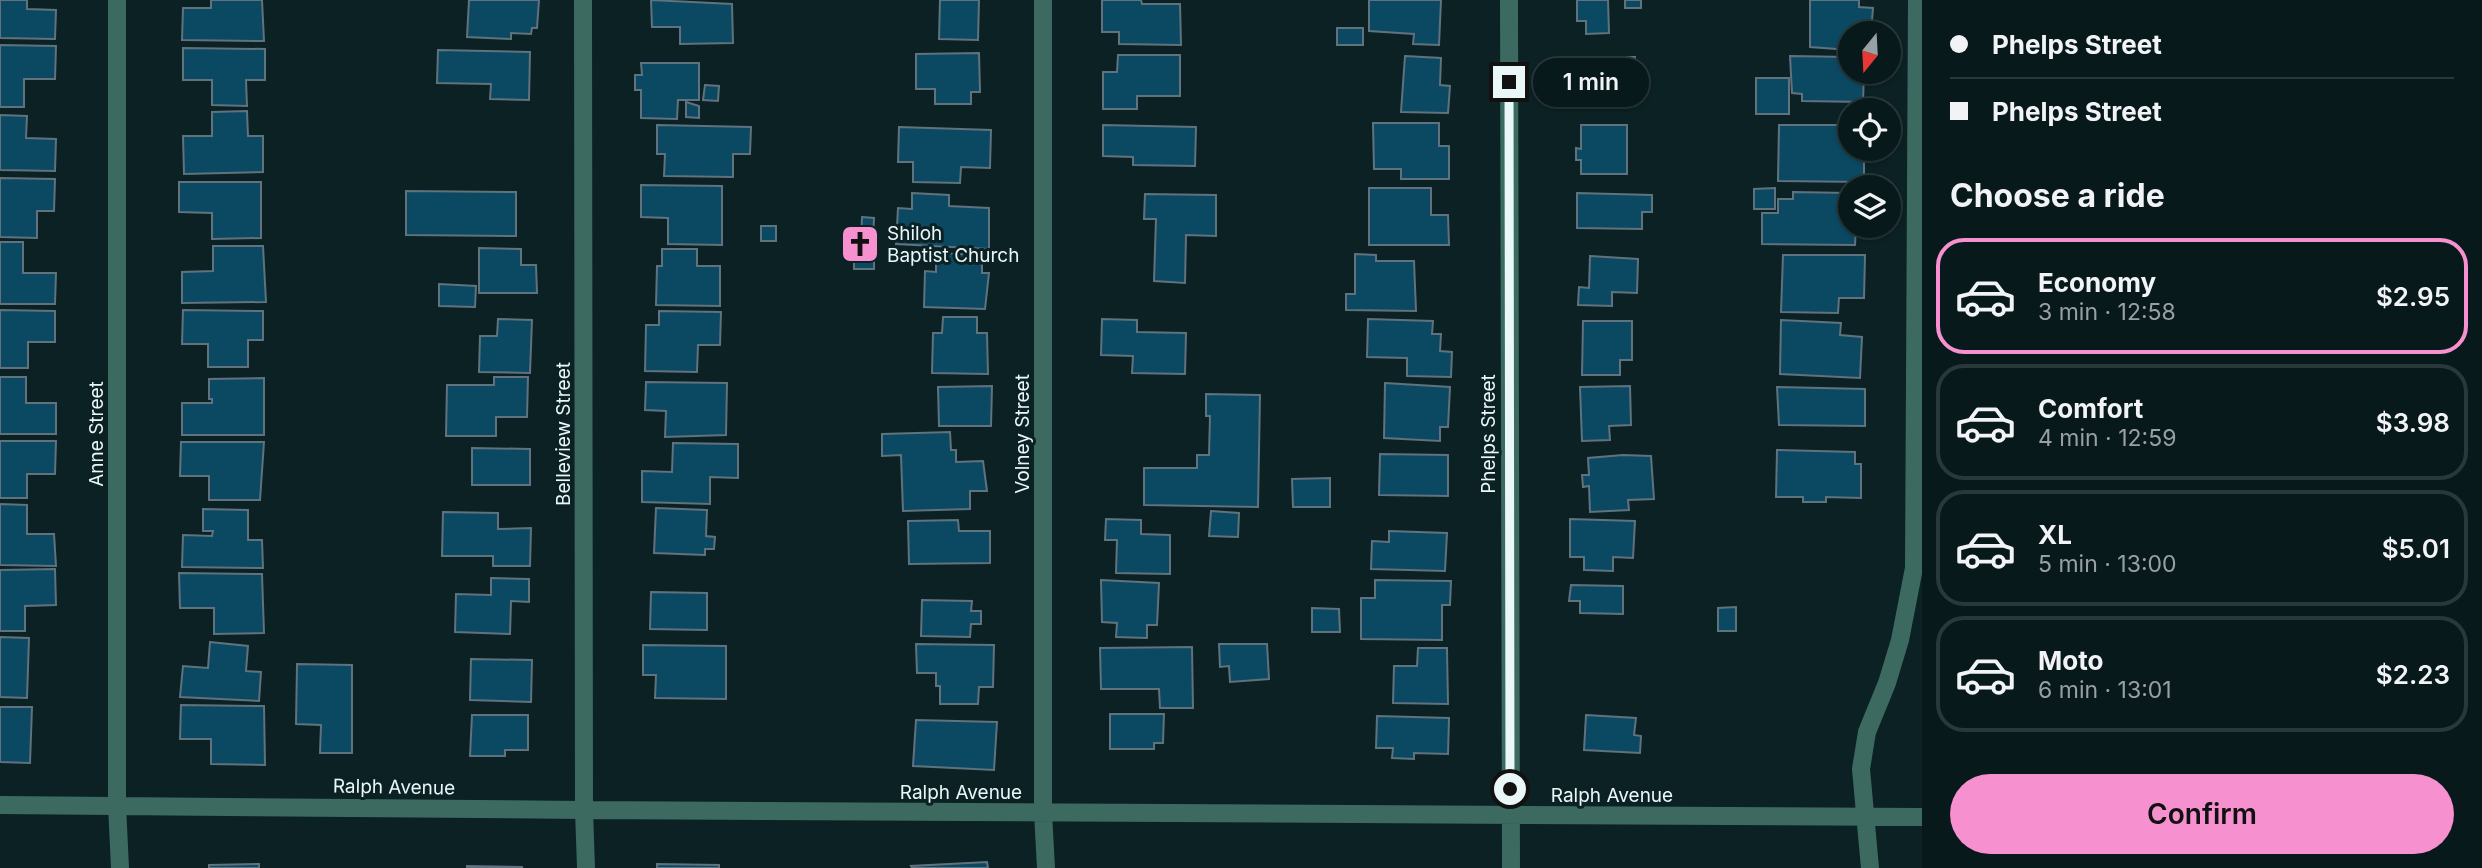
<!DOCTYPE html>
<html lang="en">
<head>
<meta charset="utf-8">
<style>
	:root { --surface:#08191b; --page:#112224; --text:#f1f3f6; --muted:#98a0a3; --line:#29383a; --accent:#f690cf }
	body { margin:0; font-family:Inter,sans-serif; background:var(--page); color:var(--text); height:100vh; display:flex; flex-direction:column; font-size:26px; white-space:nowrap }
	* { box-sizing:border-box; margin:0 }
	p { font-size:23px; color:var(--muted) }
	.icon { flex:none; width:38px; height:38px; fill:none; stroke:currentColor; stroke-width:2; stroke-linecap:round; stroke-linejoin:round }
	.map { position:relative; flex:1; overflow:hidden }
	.drawer { display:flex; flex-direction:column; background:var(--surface); width:560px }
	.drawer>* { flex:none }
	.hud { display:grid; align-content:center; height:154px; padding:0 28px; background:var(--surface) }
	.needle { width:46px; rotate:198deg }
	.controls { position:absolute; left:1838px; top:21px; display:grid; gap:14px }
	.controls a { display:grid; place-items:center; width:63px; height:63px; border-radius:50%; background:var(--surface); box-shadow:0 2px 5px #0004,0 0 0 2px var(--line); font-size:35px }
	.end { position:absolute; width:32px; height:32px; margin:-16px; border:9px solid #eaf7f8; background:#111; box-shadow:0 0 0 4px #111 }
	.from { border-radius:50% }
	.bubble { position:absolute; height:49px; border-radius:24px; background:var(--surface); box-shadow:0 2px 5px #0004,0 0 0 2px var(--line); font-size:23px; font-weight:600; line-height:49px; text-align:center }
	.hud b { display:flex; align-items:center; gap:24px; height:66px; font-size:26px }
	.hud b+b { border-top:2px solid var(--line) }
	.hud i { width:18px; height:18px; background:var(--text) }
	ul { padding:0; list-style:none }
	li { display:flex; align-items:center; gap:21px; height:116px; margin:0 14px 10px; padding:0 14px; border:4px solid var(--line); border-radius:28px }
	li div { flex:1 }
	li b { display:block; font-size:26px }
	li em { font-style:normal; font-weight:600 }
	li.active { border-color:var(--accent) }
	li>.icon { width:63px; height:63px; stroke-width:1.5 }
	h2 { padding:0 28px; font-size:32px; line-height:84px }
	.cta { display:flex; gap:14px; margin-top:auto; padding:14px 28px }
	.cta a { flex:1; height:80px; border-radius:42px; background:var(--accent); color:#111; font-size:28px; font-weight:600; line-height:80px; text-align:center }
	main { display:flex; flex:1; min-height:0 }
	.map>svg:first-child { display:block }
	.building { fill:#0b4862; stroke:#5f727d; stroke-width:2 }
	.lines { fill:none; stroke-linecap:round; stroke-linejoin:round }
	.street { stroke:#3c6a60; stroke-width:18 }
	.route { stroke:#eaf7f8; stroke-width:9 }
	.labels { text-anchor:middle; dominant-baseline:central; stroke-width:6; stroke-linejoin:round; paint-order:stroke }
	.poi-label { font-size:19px; fill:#eaf7f8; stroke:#0b2124; text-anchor:start }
	.street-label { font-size:19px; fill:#eaf7f8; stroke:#0b2124 }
</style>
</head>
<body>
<main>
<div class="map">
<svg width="1922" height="868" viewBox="0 0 1922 868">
	<rect width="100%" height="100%" fill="#0b2124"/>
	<path class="building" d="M0 0H27V9L56 10 55 39 0 38Z
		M211 0H262L264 41 182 40 183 8H211Z
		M469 0H539L537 28H532L531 34 511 33V39L467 37Z
		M651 0 732 4 733 43 680 44V27H652Z
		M940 0H979L978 40 939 39Z
		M1102 0H1141L1142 4H1180L1181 45 1119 44V32H1102Z
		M1369 0H1441L1439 45 1413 44 1414 34 1369 31Z
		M1577 0H1608L1609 33 1586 34V21H1577Z
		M1625 0H1641V8H1625Z
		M1810 0H1859V7L1873 8 1871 33H1850V50L1810 47Z
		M1337 28H1363V45H1337Z
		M0 45 56 46 55 79H24V107H0Z
		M183 48 265 49V80H246L247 106 212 105V80H183Z
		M438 50 530 52 529 100 490 99 491 84 437 83Z
		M979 53 980 92H971V104H935V89H916V54Z
		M1118 55H1180V96H1137V109H1103V72H1117Z
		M1405 56 1441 58 1440 85 1450 86 1448 113 1401 112Z
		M1790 56 1850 57V72H1864L1863 102 1802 101V94L1792 93Z
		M1580 57H1635V106H1579Z
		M641 63H699V100H678L677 119 641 118V90H635V75H642Z
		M1756 78H1789V114H1756Z
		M705 85 719 86 718 101 703 100Z
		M686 102 699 106V118L686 117Z
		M247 111 248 136H263V172L184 174 183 136H212V112Z
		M0 115 27 116 26 138 56 139 55 171 0 170Z
		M1373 123H1439V146H1449V179H1401V169H1374Z
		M657 125 751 127 750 154H733V177L664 176 665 154H657Z
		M1103 125 1196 127 1195 166 1133 165V157L1103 156Z
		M1581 125H1627V174H1581V160H1576V148L1581 149Z
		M1779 125H1839V137H1850V149H1864V182L1778 181Z
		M899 127 991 130 990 168 961 167 960 183 913 182V162H898Z
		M0 178 55 179 54 211H37V238L0 237Z
		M179 182H261V238L212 239V213L179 212Z
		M641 185 722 186V245L668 244V218L641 217Z
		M1369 188H1431V215H1448L1449 245H1369Z
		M1775 188V209H1754V189Z
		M406 191 516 192V236L406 235Z
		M1793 192 1850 193V226H1856L1855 245 1762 244V213H1778V199H1793Z
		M912 193 949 195V206L989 208V249L896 244 898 208 912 209Z
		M1577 193 1652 195V212H1642V229L1577 228Z
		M1145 194 1216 195V236L1186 235 1185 283 1154 281 1156 219H1144Z
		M862 217 874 218 873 239H861Z
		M761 226H776V241H761Z
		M0 242H23V273H56L55 304H0Z
		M213 246H263L266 302 182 303V272L213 271Z
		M479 248 521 249V265H536L537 293H479Z
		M662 249H697V266H720V306L656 305 657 266H662Z
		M854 249 874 250V269H854Z
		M936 253 982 255V273H989L985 309 924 307 925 271 936 272Z
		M1355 254 1376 255V261H1414L1416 311 1346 310V294H1355Z
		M1783 255H1865L1864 298H1839L1838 313 1781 312Z
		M1590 256 1638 259 1637 293 1612 292V306L1578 305 1579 287 1589 288Z
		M439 284 476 286 475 307 439 306Z
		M0 310 55 311V342H28V368H0Z
		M183 310 263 311V340H248V367H208V344H182Z
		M659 311 721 312 720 345H698L697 372 645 371 646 325H659Z
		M943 317H977V333H987L988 374 932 373 933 333H942Z
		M498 319 532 320 530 373 479 372 480 336H497Z
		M1102 319 1137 320V332L1186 333 1185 374 1132 373 1133 356 1101 355Z
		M1368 319 1433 321 1432 334H1441L1440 351 1452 352 1451 377 1407 376V358L1367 357Z
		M1781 320 1841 323 1840 335 1862 337 1860 378 1780 374Z
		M1583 321H1632V360H1620V375H1582Z
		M0 377H26V403H56V434H0Z
		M494 377H528L527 417H496V436H446L447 385H494Z
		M264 378V435H182V403H212V399H209V379Z
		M646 382 727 383 726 435 665 437 666 411 645 410Z
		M1385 383 1450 387 1448 427H1440V441L1384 438Z
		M992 386 991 426H939L938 387Z
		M1630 386 1631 425 1609 426 1610 440 1582 441 1580 387Z
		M1777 387 1865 389V426L1779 425Z
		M1206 394 1260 395 1258 507 1144 505V468H1197V455H1209L1210 416H1206Z
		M950 432 951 450H956V462L983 461 987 491H970V509L903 511 901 455 882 456V434Z
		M0 441H56L55 474H27V498H0Z
		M181 442H264L260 500H209V476H180Z
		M673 443 738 444V478L710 477V504L642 502V471L672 472Z
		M472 448 530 449V485H472Z
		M1777 450 1855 452V464H1861V498L1826 497V502H1803V497H1776Z
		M1380 454 1448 455V496L1379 495Z
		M1623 455 1651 456 1654 499 1628 500 1629 510 1590 512 1589 486 1583 487 1582 475H1589L1588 458Z
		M1330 478V507H1293L1292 479Z
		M0 504 27 505V534H54L56 566 0 565Z
		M656 508 707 510 706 536 715 537 714 549H705V555L654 553Z
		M203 509 248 510V540H262L263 568 182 567 183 535 212 536 213 531H203Z
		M1211 511 1239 513 1238 537 1209 536Z
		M443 512 498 513V529L531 528 530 566H493V556H442Z
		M1106 519 1141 520V534L1170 535V574L1116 573 1117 540H1105Z
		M1570 519 1635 521 1633 558 1613 557V571L1584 570V557H1570Z
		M958 520 959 531H990V563L909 564 908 521Z
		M1389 531 1447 533 1445 571 1371 569 1372 541 1389 542Z
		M55 569 56 605 25 606V631H0V570Z
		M179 573 262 574 264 633 214 634V608H180Z
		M491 578 529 579V602L511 601 510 634 455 632 456 594 491 595Z
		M1101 580 1159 583 1157 625H1147V638L1116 637 1117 623 1102 622Z
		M1375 580 1451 581 1450 605H1442V640L1361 639V598H1375Z
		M1571 585 1623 586V614L1580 613V601H1569Z
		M651 592 707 593V630L650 629Z
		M922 600 972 601 971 611H981V624H971L970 637 921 636Z
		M1736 607V631H1718V608Z
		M1312 608 1339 609 1340 632H1312Z
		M0 637 29 638 27 698 0 697Z
		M210 642 248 646 246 671 261 672 259 701 180 697 183 666 208 668Z
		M916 644 994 645 993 687H979L978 704H940V686H936V673H917Z
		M1219 644H1267L1269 679 1230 682 1229 666 1220 667Z
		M643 645 726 646V699L655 698 656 675H643Z
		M1192 647 1193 708H1160L1159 689H1101L1100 648Z
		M1418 648H1447L1448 704 1393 703 1394 666H1417Z
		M471 659 532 660 531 702 470 700Z
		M297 664 352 665V753H320L321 725 296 724Z
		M181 705 264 706 265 765 211 764V739H180Z
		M0 707H32L30 763 0 762Z
		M1110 714H1164L1163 743H1154V749H1110Z
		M472 715H528V750H505V756H470Z
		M1586 715 1636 718 1634 735 1641 736 1640 753 1584 750Z
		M1377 716 1449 718 1448 754 1414 753V759L1392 758 1393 748H1376Z
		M916 720 997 722 994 770 913 766Z
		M987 862 988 868H912L911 866Z
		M259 864V868H209V865Z
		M657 864 719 865V868H657Z
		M467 866 522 867V868H467Z"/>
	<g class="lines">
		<path class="street" d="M117 0V805L120 868
			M583 0 584 810 586 868
			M1043 0V813L1046 868
			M1509 0 1511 868
			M0 805 584 810 1922 817
			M1870 868 1861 769 1867 732 1887 683 1900 640 1914 568 1917 0"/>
	</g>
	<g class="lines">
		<path class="route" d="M1509 82 1510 789"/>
	</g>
	<defs>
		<symbol id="church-square" viewBox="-11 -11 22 22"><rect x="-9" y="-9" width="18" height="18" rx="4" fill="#f690cf" stroke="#0b2124"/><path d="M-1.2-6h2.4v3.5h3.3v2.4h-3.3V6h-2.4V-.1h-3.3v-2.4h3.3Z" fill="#111"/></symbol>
	</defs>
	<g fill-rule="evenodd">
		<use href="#church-square" x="838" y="222" width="44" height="44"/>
	</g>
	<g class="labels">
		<g class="poi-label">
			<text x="887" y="233">Shiloh<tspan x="887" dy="22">Baptist Church</tspan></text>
		</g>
		<g class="street-label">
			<text transform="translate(96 434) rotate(-90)">Anne Street</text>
			<text transform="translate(563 434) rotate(-90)">Belleview Street</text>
			<text transform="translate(1022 434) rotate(-90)">Volney Street</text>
			<text transform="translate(1488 434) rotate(-90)">Phelps Street</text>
			<text transform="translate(394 787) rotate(1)">Ralph Avenue</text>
			<text x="961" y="792">Ralph Avenue</text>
			<text x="1612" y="795">Ralph Avenue</text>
		</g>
	</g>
</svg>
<div class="controls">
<a><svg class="needle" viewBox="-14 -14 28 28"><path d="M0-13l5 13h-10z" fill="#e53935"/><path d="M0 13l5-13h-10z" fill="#98a0a3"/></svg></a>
<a><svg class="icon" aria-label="locate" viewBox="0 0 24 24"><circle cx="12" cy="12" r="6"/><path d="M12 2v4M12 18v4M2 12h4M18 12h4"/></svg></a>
<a><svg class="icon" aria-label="layers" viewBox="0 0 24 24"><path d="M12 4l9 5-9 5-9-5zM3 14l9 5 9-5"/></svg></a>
</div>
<i class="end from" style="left:1510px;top:789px"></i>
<i class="end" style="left:1509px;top:82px"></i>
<div class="bubble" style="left:1533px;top:58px;width:116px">1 min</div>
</div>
<section class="drawer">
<div class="hud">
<b><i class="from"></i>Phelps Street</b>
<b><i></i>Phelps Street</b>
</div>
<h2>Choose a ride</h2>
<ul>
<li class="active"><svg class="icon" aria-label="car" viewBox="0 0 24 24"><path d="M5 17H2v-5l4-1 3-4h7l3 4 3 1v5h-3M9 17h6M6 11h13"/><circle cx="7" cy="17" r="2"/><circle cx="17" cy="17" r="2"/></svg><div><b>Economy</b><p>3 min · 12:58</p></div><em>$2.95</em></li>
<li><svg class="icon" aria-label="car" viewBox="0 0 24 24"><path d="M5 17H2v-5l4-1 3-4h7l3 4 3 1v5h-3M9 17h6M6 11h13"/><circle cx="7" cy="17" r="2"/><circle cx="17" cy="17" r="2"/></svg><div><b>Comfort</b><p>4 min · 12:59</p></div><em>$3.98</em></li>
<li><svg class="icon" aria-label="car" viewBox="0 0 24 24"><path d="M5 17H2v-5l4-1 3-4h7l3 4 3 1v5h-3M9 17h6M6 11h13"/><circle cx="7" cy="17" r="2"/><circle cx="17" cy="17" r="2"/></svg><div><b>XL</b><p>5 min · 13:00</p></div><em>$5.01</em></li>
<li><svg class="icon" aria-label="car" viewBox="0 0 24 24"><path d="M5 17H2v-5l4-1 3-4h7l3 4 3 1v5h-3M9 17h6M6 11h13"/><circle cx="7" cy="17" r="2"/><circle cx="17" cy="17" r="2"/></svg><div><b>Moto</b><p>6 min · 13:01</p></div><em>$2.23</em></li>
</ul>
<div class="cta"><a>Confirm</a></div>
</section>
</main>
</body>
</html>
